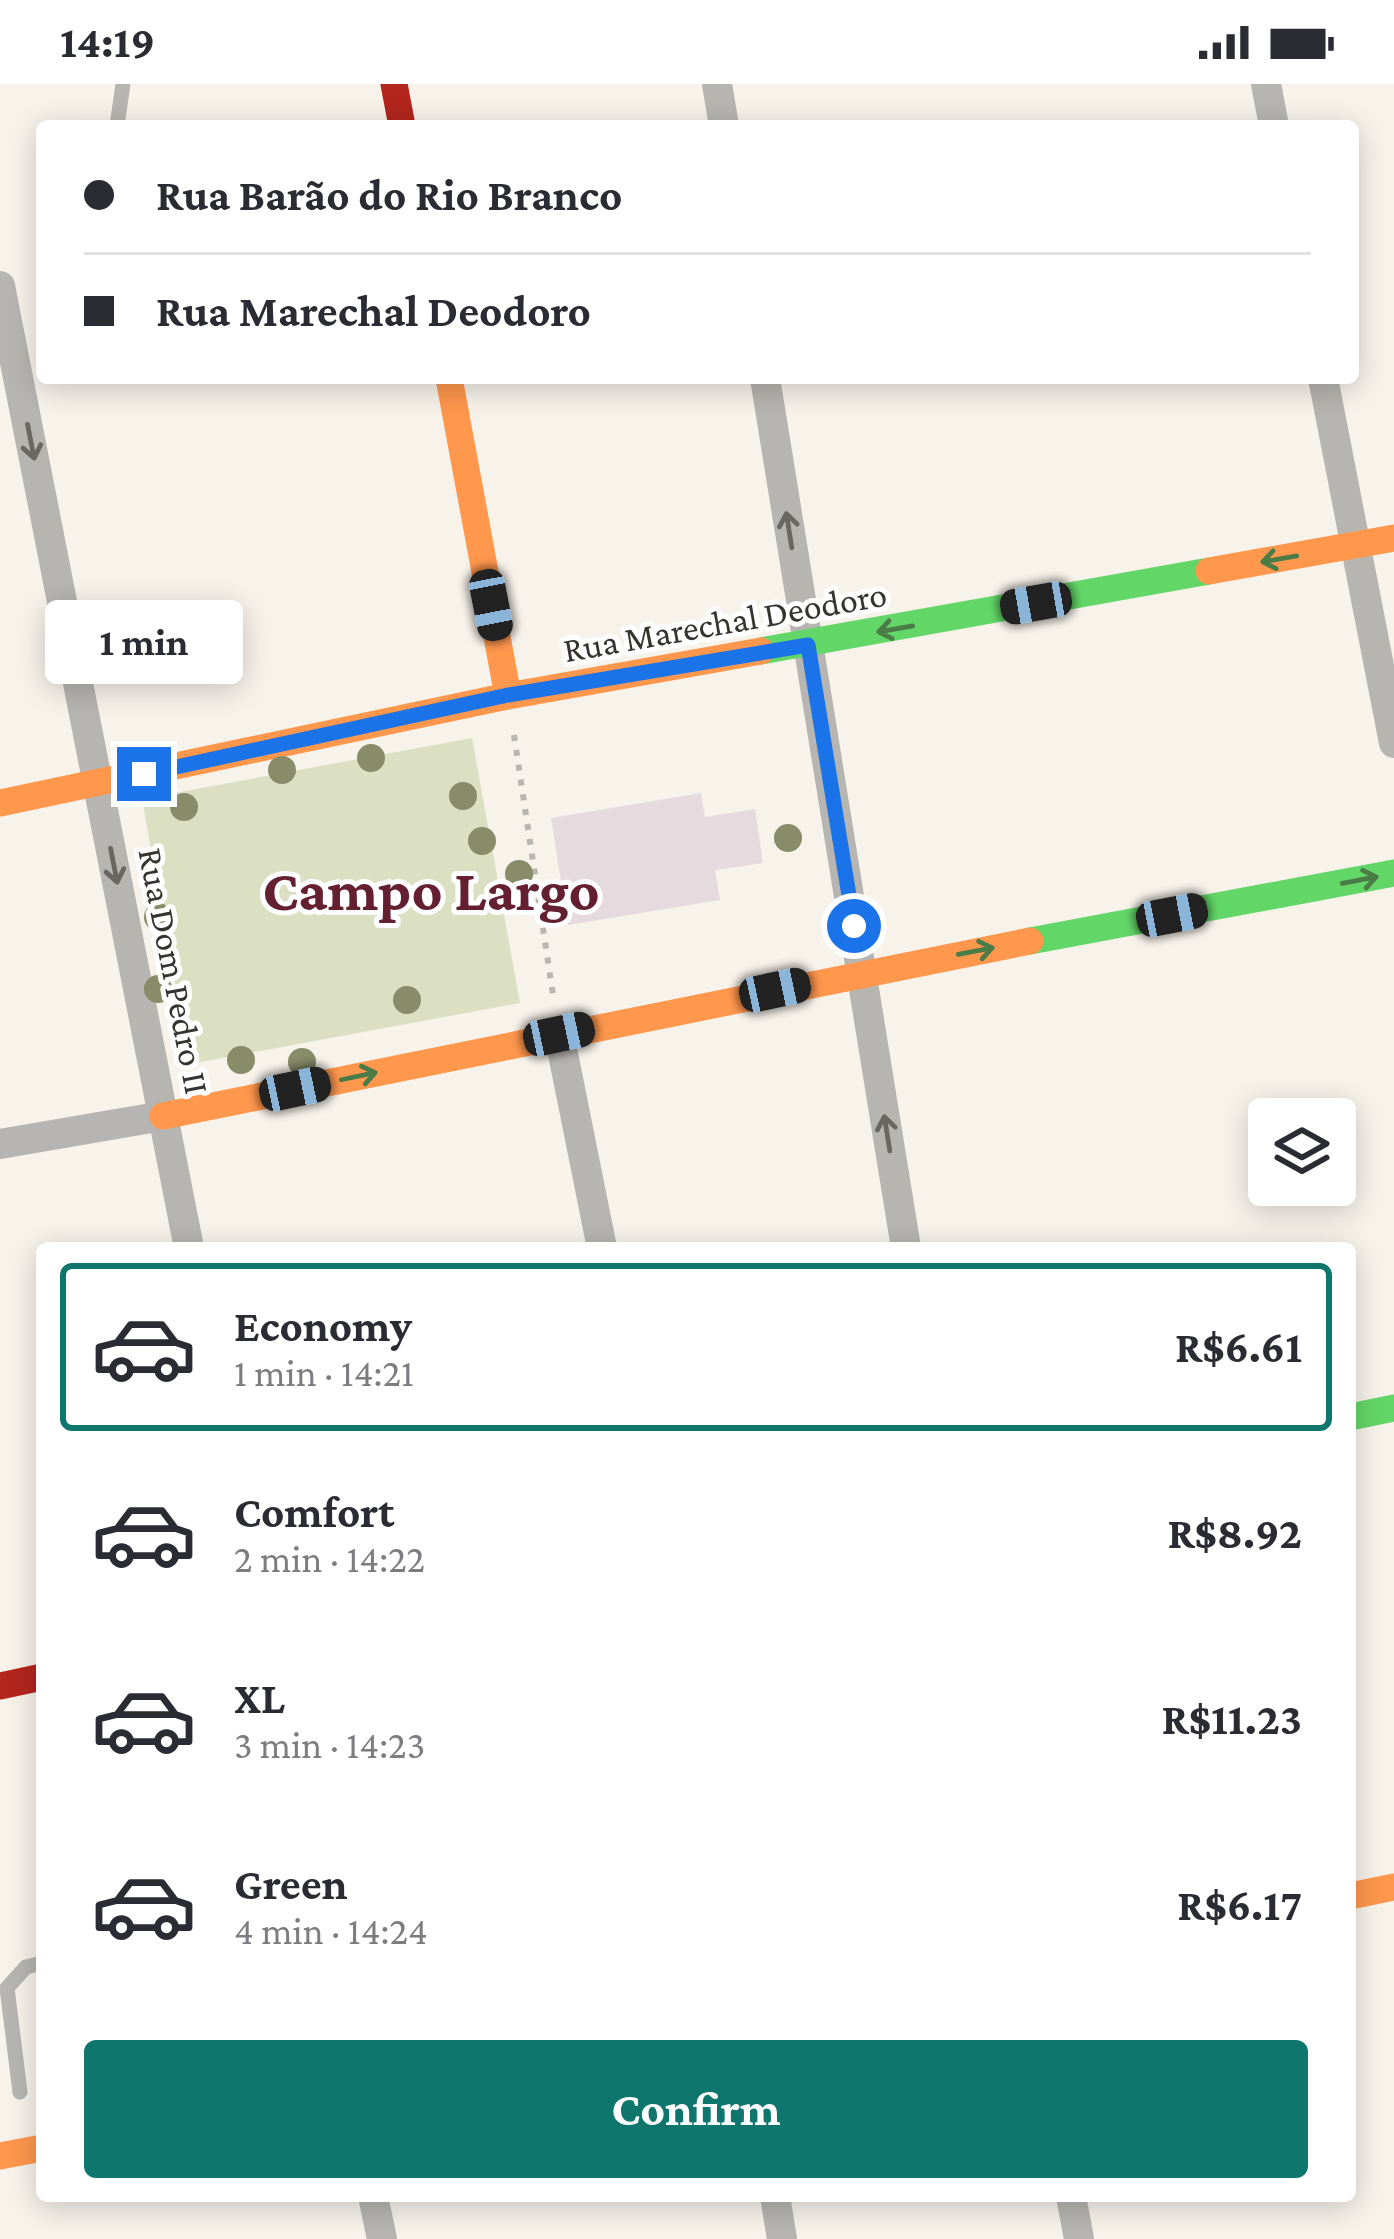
<!DOCTYPE html>
<html lang="en">
<head>
<meta charset="utf-8">
<style>
	:root { --surface:#fff; --page:#f2f2f3; --text:#2b2b33; --muted:#7c7c81; --line:#e1e1e2; --accent:#0f766e }
	body { margin:0; font-family:"Crimson Pro",serif; background:var(--page); color:var(--text); height:100vh; display:flex; flex-direction:column; font-size:45px; white-space:nowrap }
	* { box-sizing:border-box; margin:0 }
	p { font-size:39px; color:var(--muted) }
	.icon { flex:none; width:66px; height:66px; fill:none; stroke:currentColor; stroke-width:2; stroke-linecap:round; stroke-linejoin:round }
	.map { position:relative; flex:1; overflow:hidden }
	.details { position:absolute; left:36px; top:1158px; width:1320px; height:960px; display:flex; flex-direction:column; background:var(--surface); border-radius:12px; box-shadow:0 6px 30px #0003 }
	.details>* { flex:none }
	.hud { position:absolute; left:36px; top:36px; width:1323px; height:264px; border-radius:12px; box-shadow:0 6px 30px #0003; display:grid; align-content:center; height:264px; padding:0 48px; background:var(--surface) }
	.buttons { position:absolute; left:1248px; top:1014px; display:grid; gap:24px }
	.buttons a { display:grid; place-items:center; width:108px; height:108px; border-radius:12px; background:var(--surface); box-shadow:0 6px 30px #0003; font-size:60px }
	.end { position:absolute; width:54px; height:54px; margin:-27px; border:15px solid #1a73e8; background:#fff; box-shadow:0 0 0 6px #fff }
	.from { border-radius:50% }
	.bubble { position:absolute; height:84px; border-radius:12px; background:var(--surface); box-shadow:0 6px 30px #0003; font-size:39px; font-weight:700; line-height:84px; text-align:center }
	.car { position:absolute; width:36px; height:72px; margin:-36px -18px; border-radius:15px; box-shadow:0 0 9px 3px #0007; background:linear-gradient(#222 24%,#8ab4d8 0 40%,#222 0 76%,#8ab4d8 0 86%,#222 0) }
	.hud b { display:flex; align-items:center; gap:42px; height:114px; font-size:45px }
	.hud b+b { border-top:3px solid var(--line) }
	.hud i { width:30px; height:30px; background:var(--text) }
	ul { padding:21px 0 0; list-style:none }
	li { display:flex; align-items:center; gap:36px; height:168px; margin:0 24px 18px; padding:0 24px; border:6px solid transparent; border-radius:12px }
	li div { flex:1 }
	li b { display:block; font-size:45px }
	li em { font-style:normal; font-weight:700 }
	li.current { border-color:var(--accent) }
	li>.icon { width:108px; height:108px; stroke-width:1.5 }
	.button { display:flex; gap:24px; margin-top:auto; padding:24px 48px }
	.button a { flex:1; height:138px; border-radius:12px; background:var(--accent); color:#fff; font-size:48px; font-weight:700; line-height:138px; text-align:center }
	.status { display:flex; justify-content:space-between; align-items:center; height:84px; padding:0 60px; background:var(--surface); direction:ltr }
	.status svg { height:33px; fill:currentColor }
	.map>svg:first-child { display:block }
	.green { fill:#dbe0c3 }
	.building { fill:#e5dbde }
	.lines { fill:none; stroke-linecap:round; stroke-linejoin:round }
	.path { stroke:#b7b6b1; stroke-width:6; stroke-dasharray:6 9; stroke-linecap:butt }
	.lane { stroke:#b6b5b1; stroke-width:15 }
	.street { stroke:#b6b5b1; stroke-width:30 }
	.fast { stroke:#63d668; stroke-width:27 }
	.slow { stroke:#ff974d; stroke-width:27 }
	.jam { stroke:#b3261e; stroke-width:27 }
	.tree { fill:#888c69 }
	.oneway { stroke:#6a6762 }
	.oneway2 { stroke:#4b7c48 }
	.route { stroke:#1a73e8; stroke-width:15 }
	.labels { text-anchor:middle; dominant-baseline:central; stroke-width:10; stroke-linejoin:round; paint-order:stroke }
	.street-label { font-size:36px; fill:#37332e; stroke:#fff }
	.town-label { font-size:60px; font-weight:bold; fill:#641f31; stroke:#fff }
</style>
</head>
<body>
<div class="status"><b>14:19</b><svg viewBox="0 0 49 12"><path d="M0 12V9h3v3zM5 12V6h3v6zM10 12V3h3v9zM15 12V0h3v12zM26 1h20v11H26zM47 4h2v5h-2z"/></svg></div>
<div class="map">
<svg width="1394" height="2155" viewBox="0 0 1394 2155">
	<rect width="100%" height="100%" fill="#f7f2ea"/>
	<path class="green" d="M472 654 520 919 190 980 142 715Z"/>
	<path class="building" d="M701 709 705 733 755 725 763 779 715 786 720 816 568 841 551 734Z"/>
	<g class="lines">
		<path class="path" d="M514 651 553 911"/>
		<path class="lane" d="M117 42 123 0
			M20 2008 7 1904 26 1883 42 1879"/>
		<path class="street" d="M717 0 724 42
			M1266 0 1274 42
			M0 202 189 1164
			M765 294 906 1164
			M1323 294 1394 659
			M559 950 602 1164
			M0 1060 163 1032
			M373 2112 382 2155
			M775 2112 782 2155
			M1071 2112 1079 2155"/>
		<path class="fast" d="M761 567 1209 487
			M1030 857 1394 789
			M1350 1333 1394 1324"/>
		<path class="slow" d="M449 294 508 612
			M1209 487 1394 454
			M0 719 508 612 761 567
			M163 1032 1030 857
			M1350 1812 1394 1803
			M0 2072 42 2064"/>
		<path class="jam" d="M394 0 402 42
			M0 1602 42 1593"/>
	</g>
	<g class="tree">
		<circle cx="371" cy="674" r="14"/>
		<circle cx="282" cy="686" r="14"/>
		<circle cx="463" cy="712" r="14"/>
		<circle cx="184" cy="723" r="14"/>
		<circle cx="788" cy="754" r="14"/>
		<circle cx="482" cy="757" r="14"/>
		<circle cx="519" cy="790" r="14"/>
		<circle cx="158" cy="833" r="14"/>
		<circle cx="158" cy="905" r="14"/>
		<circle cx="407" cy="916" r="14"/>
		<circle cx="241" cy="976" r="14"/>
		<circle cx="302" cy="978" r="14"/>
	</g>
	<defs><path id="oneway-shaft" d="M-6 0H5M1.5-3L5.5 0L1.5 3" fill="none" stroke-width="1.6" stroke-linecap="round" stroke-linejoin="round" transform="scale(3)"/></defs>
	<g class="oneway">
		<use href="#oneway-shaft" transform="translate(31 358) rotate(79)"/>
		<use href="#oneway-shaft" transform="translate(789 446) rotate(-99)"/>
		<use href="#oneway-shaft" transform="translate(114 782) rotate(79)"/>
		<use href="#oneway-shaft" transform="translate(887 1049) rotate(-99)"/>
	</g>
	<g class="oneway2">
		<use href="#oneway-shaft" transform="translate(1279 475) rotate(170)"/>
		<use href="#oneway-shaft" transform="translate(895 545) rotate(170)"/>
		<use href="#oneway-shaft" transform="translate(1360 796) rotate(-11)"/>
		<use href="#oneway-shaft" transform="translate(976 867) rotate(-11)"/>
		<use href="#oneway-shaft" transform="translate(359 992) rotate(-12)"/>
	</g>
	<g class="lines">
		<path class="route" d="M144 690 508 611 808 561 854 842"/>
	</g>
	<g class="labels">
		<g class="street-label">
			<text transform="translate(725 538) rotate(-10)">Rua Marechal Deodoro</text>
			<text transform="translate(174 887) rotate(79)">Rua Dom Pedro II</text>
		</g>
		<g class="town-label">
			<text x="431" y="805">Campo Largo</text>
		</g>
	</g>
</svg>
<div class="buttons">
<a><svg class="icon" aria-label="layers" viewBox="0 0 24 24"><path d="M12 4l9 5-9 5-9-5zM3 14l9 5 9-5"/></svg></a>
</div>
<i class="end from" style="left:854px;top:842px"></i>
<i class="end" style="left:144px;top:690px"></i>
<div class="bubble" style="left:45px;top:516px;width:198px">1 min</div>
<i class="car" style="left:1036px;top:519px;rotate:260deg"></i>
<i class="car" style="left:491px;top:521px;rotate:169deg"></i>
<i class="car" style="left:1172px;top:831px;rotate:79deg"></i>
<i class="car" style="left:775px;top:906px;rotate:78deg"></i>
<i class="car" style="left:559px;top:950px;rotate:78deg"></i>
<i class="car" style="left:295px;top:1005px;rotate:78deg"></i>
<div class="hud">
<b><i class="from"></i>Rua Barão do Rio Branco</b>
<b><i></i>Rua Marechal Deodoro</b>
</div>
<section class="details">
<ul>
<li class="current"><svg class="icon" aria-label="car" viewBox="0 0 24 24"><path d="M5 17H2v-5l4-1 3-4h7l3 4 3 1v5h-3M9 17h6M6 11h13"/><circle cx="7" cy="17" r="2"/><circle cx="17" cy="17" r="2"/></svg><div><b>Economy</b><p>1 min · 14:21</p></div><em>R$6.61</em></li>
<li><svg class="icon" aria-label="car" viewBox="0 0 24 24"><path d="M5 17H2v-5l4-1 3-4h7l3 4 3 1v5h-3M9 17h6M6 11h13"/><circle cx="7" cy="17" r="2"/><circle cx="17" cy="17" r="2"/></svg><div><b>Comfort</b><p>2 min · 14:22</p></div><em>R$8.92</em></li>
<li><svg class="icon" aria-label="car" viewBox="0 0 24 24"><path d="M5 17H2v-5l4-1 3-4h7l3 4 3 1v5h-3M9 17h6M6 11h13"/><circle cx="7" cy="17" r="2"/><circle cx="17" cy="17" r="2"/></svg><div><b>XL</b><p>3 min · 14:23</p></div><em>R$11.23</em></li>
<li><svg class="icon" aria-label="car" viewBox="0 0 24 24"><path d="M5 17H2v-5l4-1 3-4h7l3 4 3 1v5h-3M9 17h6M6 11h13"/><circle cx="7" cy="17" r="2"/><circle cx="17" cy="17" r="2"/></svg><div><b>Green</b><p>4 min · 14:24</p></div><em>R$6.17</em></li>
</ul>
<div class="button"><a>Confirm</a></div>
</section>
</div>
</body>
</html>
